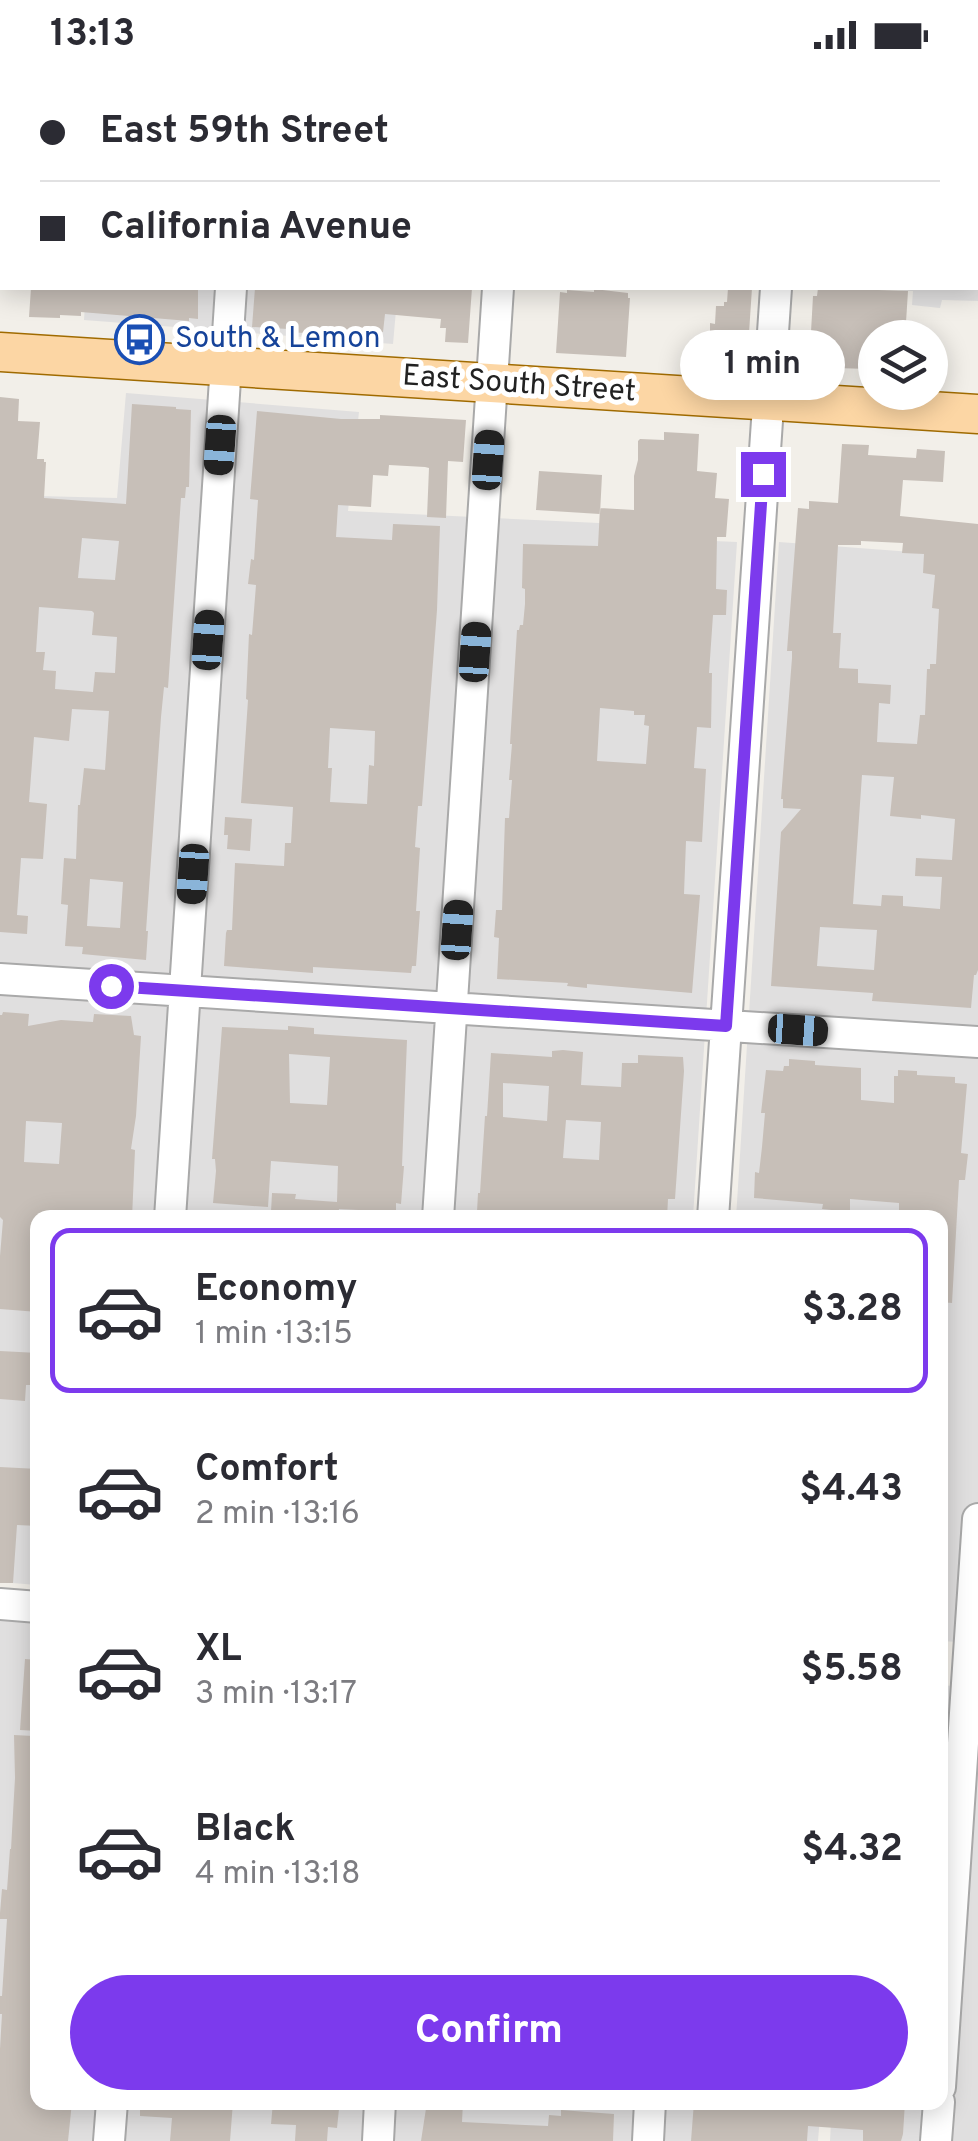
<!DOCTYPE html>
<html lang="en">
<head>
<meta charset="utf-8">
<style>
	:root { --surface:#fff; --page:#f2f2f3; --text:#2b2b33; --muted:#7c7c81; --line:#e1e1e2; --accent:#7c3aed }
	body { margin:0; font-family:Overpass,sans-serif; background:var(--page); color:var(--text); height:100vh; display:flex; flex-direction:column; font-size:38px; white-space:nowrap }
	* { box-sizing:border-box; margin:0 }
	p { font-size:32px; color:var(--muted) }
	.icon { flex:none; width:55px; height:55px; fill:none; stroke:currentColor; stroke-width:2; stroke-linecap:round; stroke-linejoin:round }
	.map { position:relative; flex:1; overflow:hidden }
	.panel { position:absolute; left:30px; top:1140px; width:918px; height:900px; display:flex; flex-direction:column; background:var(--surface); border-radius:20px; box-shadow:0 5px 25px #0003 }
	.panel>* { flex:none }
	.top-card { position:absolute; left:0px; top:0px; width:980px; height:220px; box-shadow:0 5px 25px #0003; display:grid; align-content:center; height:220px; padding:0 40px; background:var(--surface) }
	.tools { position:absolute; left:858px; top:250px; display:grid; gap:20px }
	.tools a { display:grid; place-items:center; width:90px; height:90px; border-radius:50%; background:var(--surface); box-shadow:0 5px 25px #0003; font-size:50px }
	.end { position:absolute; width:45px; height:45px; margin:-22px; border:12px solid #7c3aed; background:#fff; box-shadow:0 0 0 5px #fff }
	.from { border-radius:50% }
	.bubble { position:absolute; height:70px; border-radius:35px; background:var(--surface); box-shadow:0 5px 25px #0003; font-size:32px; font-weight:700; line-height:70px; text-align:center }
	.car { position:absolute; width:30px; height:60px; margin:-30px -15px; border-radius:12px; box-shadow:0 0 8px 2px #0007; background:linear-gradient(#222 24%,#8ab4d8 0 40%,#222 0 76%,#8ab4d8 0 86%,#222 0) }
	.top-card b { display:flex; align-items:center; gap:35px; height:95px; font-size:38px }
	.top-card b+b { border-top:2px solid var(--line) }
	.top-card i { width:25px; height:25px; background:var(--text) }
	ul { padding:18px 0 0; list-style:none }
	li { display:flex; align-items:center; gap:30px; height:165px; margin:0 20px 15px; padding:0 20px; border:5px solid transparent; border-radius:20px }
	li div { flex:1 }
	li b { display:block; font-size:38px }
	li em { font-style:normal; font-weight:700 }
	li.current { border-color:var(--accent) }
	li>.icon { width:90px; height:90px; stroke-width:1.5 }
	.cta { display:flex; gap:20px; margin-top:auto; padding:20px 40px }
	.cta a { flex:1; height:115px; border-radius:60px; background:var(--accent); color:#fff; font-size:40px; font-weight:700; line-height:115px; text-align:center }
	.status { display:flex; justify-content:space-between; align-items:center; height:70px; padding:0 50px; background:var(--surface); direction:ltr }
	.status svg { height:28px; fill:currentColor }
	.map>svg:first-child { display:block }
	.residential { fill:#e0dfdf }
	.building { fill:#c7bfb8; fill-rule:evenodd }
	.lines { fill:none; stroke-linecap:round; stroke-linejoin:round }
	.minor-casing { stroke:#a9a9a9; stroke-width:34 }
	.major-casing { stroke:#a06b00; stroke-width:41 }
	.minor { stroke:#fff; stroke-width:30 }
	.major { stroke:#fcd6a4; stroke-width:38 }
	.route { stroke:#7c3aed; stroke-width:12 }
	.labels { text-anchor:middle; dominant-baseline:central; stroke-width:10; stroke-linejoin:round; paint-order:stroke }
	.transit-label { font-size:30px; fill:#164399; stroke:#fff; text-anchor:start }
	.street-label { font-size:30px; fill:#222; stroke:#fff }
</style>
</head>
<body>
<div class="status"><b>13:13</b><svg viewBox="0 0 49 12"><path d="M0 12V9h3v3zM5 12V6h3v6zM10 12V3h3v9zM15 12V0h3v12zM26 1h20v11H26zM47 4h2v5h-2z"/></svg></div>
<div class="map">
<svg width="978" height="2071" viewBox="0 0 978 2071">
	<rect width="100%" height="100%" fill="#f2efe9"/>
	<path class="residential" d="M0 0H978V231L942 230 940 238 912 235 913 221 862 218H978V2H2V123H0Z
		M86 218H398L393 274 84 250Z
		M126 323 359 342 348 441 620 454 622 467 737 472 693 1147 38 1148 37 1515 0 1512V425L117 428Z
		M779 472 978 487V1573L940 1571V1148H736Z
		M0 1534 37 1537 38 2032 821 2033 818 2071H0Z
		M940 1615 978 1618V2071H830L832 2033 940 2032Z"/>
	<path class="building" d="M31 218H160L198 220V249L189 248V251L81 242V246L60 245V248L29 247Z
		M255 218H472L468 273 445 272 446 258H440L441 249 418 247 385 244 383 262 355 260V266L288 262V259L252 257Z
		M728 218H752L747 293 705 291 706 266H710V253L715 254 716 236H724V232H727Z
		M818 218 908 221 905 268H872L870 299 800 297V295H794L796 261 811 262 813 226H817Z
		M594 219 628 223V228H630L626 287 556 283 560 222 567 223V220L594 222Z
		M0 327 19 329 18 351 40 352 37 389H44V392H46L44 428 126 434 132 334 176 337V339L191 340 189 417H186L185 428H181L168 618 164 617 161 647 146 861H148L146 890 82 884 83 877 65 876 68 835 61 834 64 788 76 789 78 735H80L84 698 105 700 109 641 72 639 69 671 34 667 29 732 47 734 43 789 21 788 17 845 28 846 27 864 0 862ZM82 468 119 471 115 510 78 508ZM39 537 92 541 94 543 92 565 117 567 115 603 95 602 93 622 55 619 56 601 43 600 45 582H36ZM90 809 123 812 120 858 87 856Z
		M257 341 341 349H380V345L466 350 463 392 448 391 446 448 427 447 429 398 425 397 389 395 388 406 373 405 371 437 338 435 336 467 392 470 393 454 440 456 437 540 422 736H418L415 777 420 778 416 841H420L416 896H412L411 903 313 897V903L224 896 226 863 227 860H232L235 793 284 796 285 773H291L293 737 241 733 248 630 246 629 249 564 252 565 256 515 248 514 251 489 254 490 258 430 250 429ZM330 658 375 661 374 696 369 695 367 734 330 732 332 698H328Z
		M664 362 699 364 697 401 717 403 715 428 729 429 726 467H717L716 519 727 520 726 545H713L709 603H712L711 658 697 657 694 698 706 699 702 772 686 771 684 824 700 825 692 923 587 914V918L567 916 568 913 497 909 499 868 494 867 496 840H502L505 748H509L512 710H509L512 674H510L517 560H519L520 555H523L525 534V519L522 518 523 474 598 476 600 438 634 440V406L638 390V371L640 369 664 370ZM600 638 634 641V645H645L644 655 649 656 646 694 597 691Z
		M842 374 869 375 868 385 916 388 917 379 945 381 943 412 903 410 900 446 978 454V900L976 905H974L971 938 872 931 873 923 771 916 781 762 801 739 783 738V729H781L792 588V581H787L798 438 809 439V431L838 433ZM861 471 903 473 902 483 924 484 923 503 935 505 932 538 939 539 936 594H930V599H927L925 645H920L917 674 877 672 879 633 890 634 891 615 858 613V599L839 598 841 563H833L838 475H861ZM862 705 894 707 890 746 921 749V745L955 749 952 790 916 788 915 806 942 807 940 839 903 836V826L882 825 881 836 853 834ZM820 857 877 860 874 900 817 896Z
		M539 401 602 405 600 444 536 440Z
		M225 747 252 749 250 781 227 779 228 765H224Z
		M3 942 29 944 28 956 61 950 93 952 94 944 131 946 134 965 141 966 136 1046 131 1079 135 1080 132 1148H38L33 1209H38V1242L0 1239V1186L3 1150 0 1147V945H2ZM26 1051 62 1053 59 1094 24 1092Z
		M288 956 314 958V964L407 970 402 1096H404L401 1134 396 1133V1142L339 1139 338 1148H275V1144L271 1142 272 1123 296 1124 295 1129 337 1132 338 1096 271 1091 268 1137 213 1133 216 1101 215 1089H212L214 1063 222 957 288 960ZM289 984 330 987 327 1035 290 1033Z
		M563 980 583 982 581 1015 621 1017 622 993H638V985L683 987 684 1001 675 1129H668L667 1148 569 1145V1148H480V1142H477L478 1123H480L485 1046H487L491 983 552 987V981ZM503 1013 549 1016 547 1051 503 1047ZM566 1050 601 1052 599 1090 563 1088Z
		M789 989 815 991V995L861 998V1030L894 1033V1006H898V1000L917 1001V1005L955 1007V1013L967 1014 961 1083 968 1084 965 1110H959L952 1233 940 1232V1147L899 1144V1133L850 1129V1142L822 1139 823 1134 754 1128 755 1102 759 1103 762 1077 765 1043H761L766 1000 783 1001 784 996H789Z
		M0 1281 38 1283V1315H26L25 1331 0 1329Z
		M0 1397 38 1399V1456L17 1455 13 1513H0Z
		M25 1589 38 1590V1661L20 1660Z
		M14 1665 33 1666 30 1735 38 1736V2032H72L68 2071H0V1979L2 1944H0V1926H2L7 1849H0V1843L2 1819 7 1820 10 1779H11L15 1708Z
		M140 2032H233L230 2071H170L172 2048 140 2046Z
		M273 2032H310L309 2037 339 2039 337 2058 328 2057 327 2071H295L296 2055 271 2054Z
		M427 2032H463L462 2052 548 2056 549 2045 561 2046V2040L614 2044 613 2071H421Z
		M694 2032H905L903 2064 901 2071H863V2060L808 2056 807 2071H691Z"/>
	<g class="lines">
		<defs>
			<path id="minor" d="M245 2V0
				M512 2V0
				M789 2 790 0
				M0 909 978 972
				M170 1148 231 218
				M438 1148 498 218
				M713 1148 776 218
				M0 1534 38 1537
				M940 2017 978 1449
				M109 2071 112 2032
				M378 2071 380 2032
				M648 2071 650 2032
				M936 2071 939 2032"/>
			<path id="major" d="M0 282 978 344"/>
		</defs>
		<use href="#minor" class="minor-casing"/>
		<use href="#major" class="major-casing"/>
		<use href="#minor" class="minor"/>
		<use href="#major" class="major"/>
	</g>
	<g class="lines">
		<path class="route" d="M111 916 726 956 763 404"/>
	</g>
	<defs>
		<symbol id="bus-ring" viewBox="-11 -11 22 22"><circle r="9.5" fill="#fff" stroke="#1a4fb4" stroke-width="1.5"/><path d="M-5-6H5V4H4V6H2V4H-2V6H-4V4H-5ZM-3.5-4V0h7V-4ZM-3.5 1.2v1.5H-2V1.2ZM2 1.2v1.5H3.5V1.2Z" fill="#1a4fb4"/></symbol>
	</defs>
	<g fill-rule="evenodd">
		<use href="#bus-ring" x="112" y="242" width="55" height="55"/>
	</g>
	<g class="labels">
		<g class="transit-label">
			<text x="175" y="269">South &amp; Lemon</text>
		</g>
		<g class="street-label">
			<text transform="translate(519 315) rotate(4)">East South Street</text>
		</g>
	</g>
</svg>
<div class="tools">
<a><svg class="icon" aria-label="layers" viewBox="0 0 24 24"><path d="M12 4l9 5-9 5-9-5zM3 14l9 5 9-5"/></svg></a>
</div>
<i class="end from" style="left:111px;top:916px"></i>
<i class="end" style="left:763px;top:404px"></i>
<div class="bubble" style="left:680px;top:260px;width:165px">1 min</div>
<i class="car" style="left:220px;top:375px;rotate:184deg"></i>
<i class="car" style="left:488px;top:390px;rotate:4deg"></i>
<i class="car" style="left:208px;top:570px;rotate:4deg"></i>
<i class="car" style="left:475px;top:582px;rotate:4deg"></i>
<i class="car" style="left:193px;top:804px;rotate:184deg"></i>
<i class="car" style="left:457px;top:860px;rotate:4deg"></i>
<i class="car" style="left:798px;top:960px;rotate:94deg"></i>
<div class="top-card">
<b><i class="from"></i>East 59th Street</b>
<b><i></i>California Avenue</b>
</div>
<section class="panel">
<ul>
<li class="current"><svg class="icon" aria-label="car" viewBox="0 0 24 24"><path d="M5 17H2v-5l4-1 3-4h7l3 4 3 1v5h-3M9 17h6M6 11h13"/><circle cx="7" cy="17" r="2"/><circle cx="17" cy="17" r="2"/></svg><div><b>Economy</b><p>1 min · 13:15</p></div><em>$3.28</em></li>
<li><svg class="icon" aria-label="car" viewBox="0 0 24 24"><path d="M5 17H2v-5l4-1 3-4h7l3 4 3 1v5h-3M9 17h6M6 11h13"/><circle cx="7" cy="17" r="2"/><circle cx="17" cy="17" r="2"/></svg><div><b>Comfort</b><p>2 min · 13:16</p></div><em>$4.43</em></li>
<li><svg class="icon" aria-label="car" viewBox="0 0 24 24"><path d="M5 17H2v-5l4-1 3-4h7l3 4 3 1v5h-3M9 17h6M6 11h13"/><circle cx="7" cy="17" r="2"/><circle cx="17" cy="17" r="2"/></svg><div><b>XL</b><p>3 min · 13:17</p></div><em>$5.58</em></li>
<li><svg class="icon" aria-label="car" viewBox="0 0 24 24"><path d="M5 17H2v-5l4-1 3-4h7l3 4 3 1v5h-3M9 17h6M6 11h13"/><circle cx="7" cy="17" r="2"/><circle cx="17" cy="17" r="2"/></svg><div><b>Black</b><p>4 min · 13:18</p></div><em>$4.32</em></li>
</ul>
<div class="cta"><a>Confirm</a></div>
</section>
</div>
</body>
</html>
